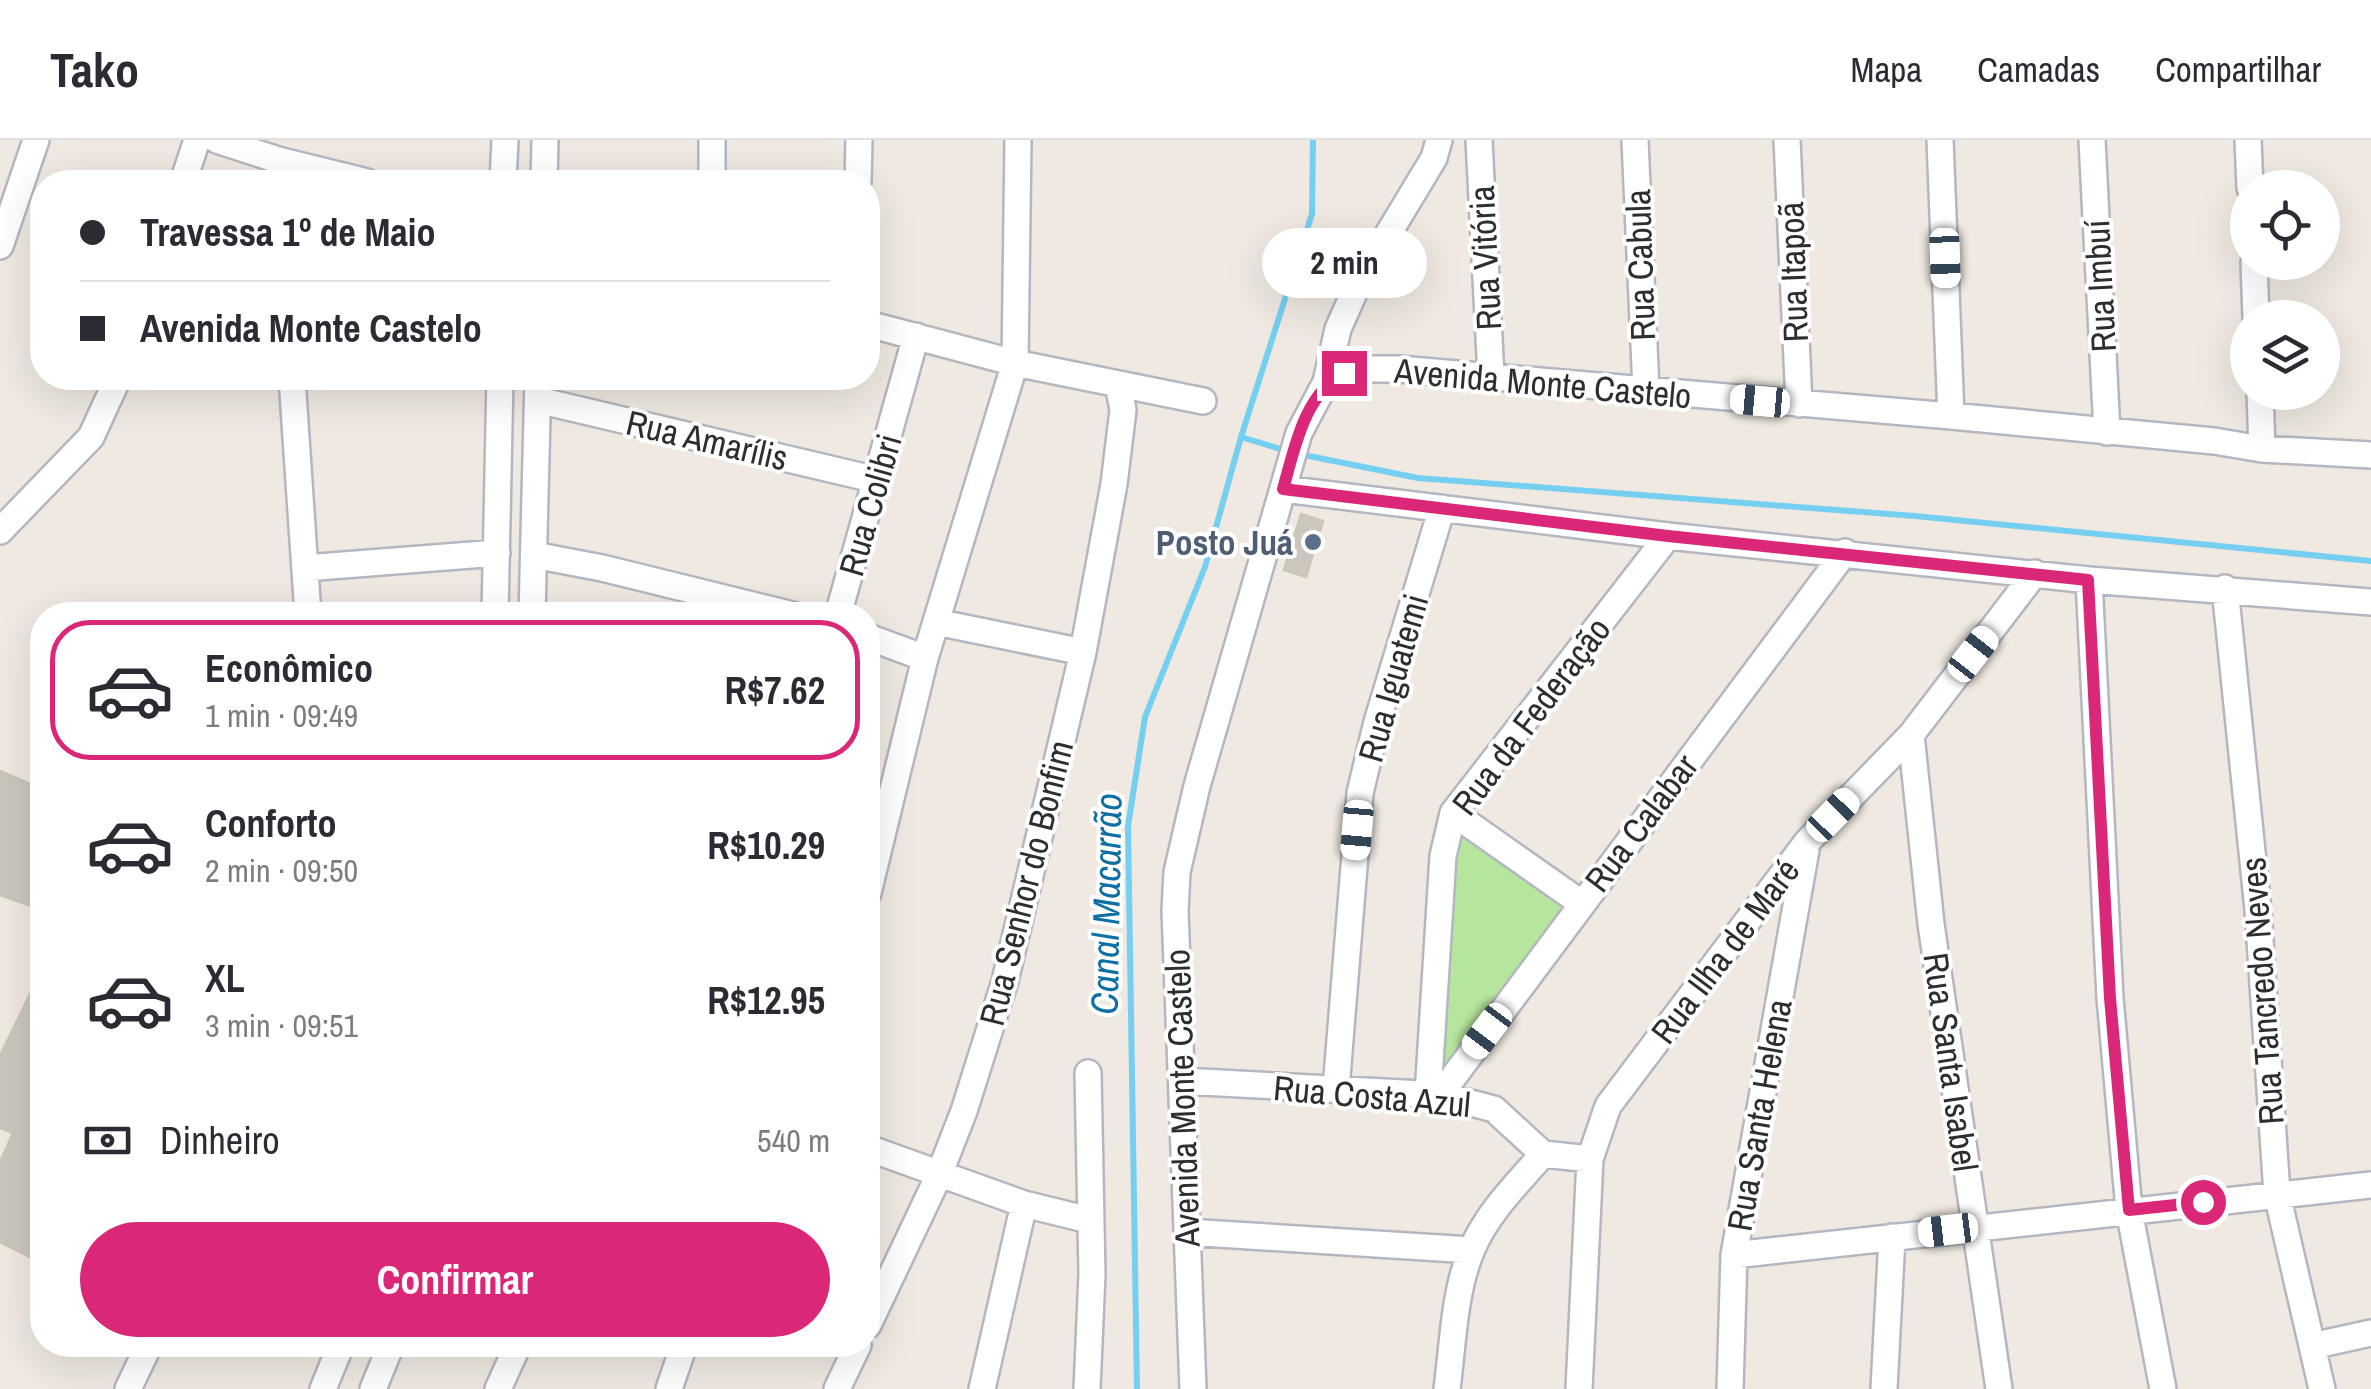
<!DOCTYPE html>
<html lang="pt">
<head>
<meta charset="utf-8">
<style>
	:root { --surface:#fff; --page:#f7f7f7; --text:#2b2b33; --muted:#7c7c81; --line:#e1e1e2; --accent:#db2777 }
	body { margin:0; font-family:"Archivo Narrow",sans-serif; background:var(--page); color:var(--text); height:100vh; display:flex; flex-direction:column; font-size:38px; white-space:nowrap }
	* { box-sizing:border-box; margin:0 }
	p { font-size:32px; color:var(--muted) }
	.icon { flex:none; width:55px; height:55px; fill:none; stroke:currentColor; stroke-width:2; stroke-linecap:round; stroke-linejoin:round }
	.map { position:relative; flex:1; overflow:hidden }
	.panel { position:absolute; left:30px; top:462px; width:850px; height:755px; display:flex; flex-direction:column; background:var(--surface); border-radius:40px; box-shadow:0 10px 40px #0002 }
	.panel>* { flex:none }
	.hud { position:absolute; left:30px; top:30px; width:850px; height:220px; border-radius:40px; box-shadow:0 10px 40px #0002; display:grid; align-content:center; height:220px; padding:0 50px; background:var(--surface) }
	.tools { position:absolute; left:2230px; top:30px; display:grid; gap:20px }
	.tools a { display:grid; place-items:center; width:110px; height:110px; border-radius:50%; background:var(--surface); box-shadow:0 10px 40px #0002; font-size:50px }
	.end { position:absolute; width:45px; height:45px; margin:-22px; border:12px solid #db2777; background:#fff; box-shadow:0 0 0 5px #fff }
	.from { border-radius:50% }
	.bubble { position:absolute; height:70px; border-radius:35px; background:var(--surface); box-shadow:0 10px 40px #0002; font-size:32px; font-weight:800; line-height:70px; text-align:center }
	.car { position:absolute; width:30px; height:60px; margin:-30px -15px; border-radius:12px; box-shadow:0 0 8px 2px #0007; background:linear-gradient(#fff 24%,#345 0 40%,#fff 0 76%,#345 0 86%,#fff 0) }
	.hud b { display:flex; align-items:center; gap:35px; height:95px; font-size:38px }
	.hud b+b { border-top:2px solid var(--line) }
	.hud i { width:25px; height:25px; background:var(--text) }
	ul { padding:18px 0 0; list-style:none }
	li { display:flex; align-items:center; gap:30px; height:140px; margin:0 20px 15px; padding:0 30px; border:5px solid transparent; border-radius:40px }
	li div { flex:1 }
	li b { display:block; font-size:38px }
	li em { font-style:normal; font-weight:800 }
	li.current { border-color:var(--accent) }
	li>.icon { width:90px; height:90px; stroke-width:1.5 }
	.pay { display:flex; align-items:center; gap:25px; height:110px; padding:0 50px; font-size:38px }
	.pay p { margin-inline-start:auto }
	.action { display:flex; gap:20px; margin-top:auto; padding:20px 50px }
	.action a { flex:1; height:115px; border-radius:60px; background:var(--accent); color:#fff; font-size:40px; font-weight:800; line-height:115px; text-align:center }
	header { display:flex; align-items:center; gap:60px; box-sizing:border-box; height:140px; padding:0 50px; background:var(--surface); border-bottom:2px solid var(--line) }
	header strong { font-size:48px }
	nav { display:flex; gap:55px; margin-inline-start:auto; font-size:35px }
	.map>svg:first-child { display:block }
	.green { fill:#b6e59e }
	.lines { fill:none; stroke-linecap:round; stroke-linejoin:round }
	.stream { stroke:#75cff0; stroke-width:6 }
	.building { fill:#cbc7bf; stroke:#cbc5ba; stroke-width:2.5 }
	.minor-casing { stroke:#b4b7c1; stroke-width:30 }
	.minor { stroke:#fff; stroke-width:25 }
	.route { stroke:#db2777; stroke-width:12 }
	.service-dot { fill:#5c6f8a; stroke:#fff; stroke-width:4 }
	.labels { text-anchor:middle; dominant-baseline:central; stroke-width:8; stroke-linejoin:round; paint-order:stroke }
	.street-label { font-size:35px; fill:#2e2e2e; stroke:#fff }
	.service-label { font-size:35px; font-weight:bold; fill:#4e5e75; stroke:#fff; text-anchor:end }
	.water-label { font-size:38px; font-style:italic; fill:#0d6fa3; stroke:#fff }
</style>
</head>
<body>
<header>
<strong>Tako</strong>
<nav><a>Mapa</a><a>Camadas</a><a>Compartilhar</a></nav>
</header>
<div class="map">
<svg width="2371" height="1249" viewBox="0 0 2371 1249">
	<rect width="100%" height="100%" fill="#efe9e1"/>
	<path class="green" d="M1455 682 1571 764 1436 949Z"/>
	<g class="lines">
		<path class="stream" d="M1241 297 1287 311
			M1299 314 1418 338 1915 376 2371 421
			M1137 1249 1128 686 1145 577 1205 427 1241 297 1312 74 1313 0"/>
	</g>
	<path class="building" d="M1301 374 1323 381 1306 437 1284 430Z
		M0 631 42 649V770L0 755Z
		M42 829V1123L0 1102V1022L13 993 0 988V916Z"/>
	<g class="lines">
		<defs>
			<path id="minor" d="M217 0 278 20 367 42
				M1479 0 1491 237
				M1635 0 1646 250
				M1787 0 1799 264
				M1940 0 1951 276
				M2092 0 2107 292
				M2248 0 2250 48
				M183 42 197 0
				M503 42 505 0
				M544 42 545 0
				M712 42V0
				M858 42 859 0
				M0 106 36 0
				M2254 122 2256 178
				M868 184 1015 223 1203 261
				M292 238 308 475
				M1326 242 1338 189 1358 144 1434 18 1439 0
				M2260 252 2262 309
				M538 260 877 340
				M1283 349 1668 396 2089 440 2371 462
				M0 391 91 297 118 238
				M534 415 602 428 793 475
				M305 428 497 413
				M2089 440 2110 858 2129 1070 2163 1249
				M2225 448 2258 770 2277 1054 2322 1249
				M495 475 500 238
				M532 475 538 238
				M838 475 916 196
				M936 482 1083 512
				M868 497 925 518
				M1911 595 1931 784 1999 1249
				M1453 673 1581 763
				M868 753 925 518 1015 223 1018 0
				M1183 941 1440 955 1494 969 1543 1014
				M1336 949 1360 653 1377 582 1442 368
				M1428 955 1443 716 1453 673 1668 396
				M1440 955 1845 412
				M868 1008 1024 1064 1089 1080
				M1187 1092 1471 1110
				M1734 1115 2371 1045
				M868 1185 939 1035 964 971 1005 841 1083 512 1114 344 1123 270 1118 244
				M2312 1206 2371 1193
				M128 1249 149 1205
				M323 1249 341 1205
				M373 1249 391 1205
				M498 1249 518 1205
				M669 1249 684 1205
				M837 1249 858 1205
				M982 1249 1024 1064
				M1087 1249 1092 1134 1088 933
				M1193 1249 1175 771 1177 732 1197 646 1299 293 1326 242 1356 229H1399L1951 276 2214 301 2262 309 2371 315
				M1447 1249C1453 1204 1454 1151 1472 1109 1488 1072 1517 1044 1543 1014L1590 1019
				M1579 1249 1590 1019 1608 966 1807 702 1911 595 2035 433
				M1730 1249 1734 1115 1806 710
				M1884 1249 1892 1097"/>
		</defs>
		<use href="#minor" class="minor-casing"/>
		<use href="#minor" class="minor"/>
	</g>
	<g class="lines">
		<path class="route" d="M1344 233C1304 255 1295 307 1283 349L1668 396 2088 440 2110 858 2129 1070 2203 1062"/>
	</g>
	<circle class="service-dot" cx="1313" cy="402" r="10"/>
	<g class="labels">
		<g class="street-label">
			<text transform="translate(1485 118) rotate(-93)">Rua Vitória</text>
			<text transform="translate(1640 125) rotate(-92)">Rua Cabula</text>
			<text transform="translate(1793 132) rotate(-92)">Rua Itapoã</text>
			<text transform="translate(2100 146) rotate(-93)">Rua Imbuí</text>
			<text transform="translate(1543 243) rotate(5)">Avenida Monte Castelo</text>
			<text transform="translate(707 300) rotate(13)">Rua Amarílis</text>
			<text transform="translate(870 365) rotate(-74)">Rua Colibri</text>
			<text transform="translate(1393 538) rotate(-74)">Rua Iguatemi</text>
			<text transform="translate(1531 576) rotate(-53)">Rua da Federação</text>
			<text transform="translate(1641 683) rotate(-53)">Rua Calabar</text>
			<text transform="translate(1026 743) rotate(-76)">Rua Senhor do Bonfim</text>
			<text transform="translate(1725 811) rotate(-53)">Rua Ilha de Maré</text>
			<text transform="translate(2262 851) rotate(-94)">Rua Tancredo Neves</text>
			<text transform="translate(1951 922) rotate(82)">Rua Santa Isabel</text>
			<text transform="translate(1372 956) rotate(5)">Rua Costa Azul</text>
			<text transform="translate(1182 958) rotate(-92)">Avenida Monte Castelo</text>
			<text transform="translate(1759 975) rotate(-80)">Rua Santa Helena</text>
		</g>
		<g class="service-label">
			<text x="1293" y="402">Posto Juá</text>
		</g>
		<g class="water-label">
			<text transform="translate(1106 764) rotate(-89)">Canal Macarrão</text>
		</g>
	</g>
</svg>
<div class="tools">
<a><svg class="icon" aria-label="locate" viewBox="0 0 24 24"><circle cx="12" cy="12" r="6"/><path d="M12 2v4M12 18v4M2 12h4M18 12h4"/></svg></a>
<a><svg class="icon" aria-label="layers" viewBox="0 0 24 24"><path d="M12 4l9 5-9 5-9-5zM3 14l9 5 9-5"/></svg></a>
</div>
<i class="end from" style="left:2203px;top:1062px"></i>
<i class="end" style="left:1344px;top:233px"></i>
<div class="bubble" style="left:1262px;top:88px;width:165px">2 min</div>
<i class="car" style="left:1945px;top:118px;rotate:178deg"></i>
<i class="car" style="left:1760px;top:261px;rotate:275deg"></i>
<i class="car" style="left:1973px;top:514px;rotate:38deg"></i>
<i class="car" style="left:1833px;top:675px;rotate:44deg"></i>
<i class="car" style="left:1357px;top:690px;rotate:185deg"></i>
<i class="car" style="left:1487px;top:891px;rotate:217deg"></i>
<i class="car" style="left:1948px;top:1090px;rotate:263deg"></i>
<div class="hud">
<b><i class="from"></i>Travessa 1º de Maio</b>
<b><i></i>Avenida Monte Castelo</b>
</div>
<section class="panel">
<ul>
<li class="current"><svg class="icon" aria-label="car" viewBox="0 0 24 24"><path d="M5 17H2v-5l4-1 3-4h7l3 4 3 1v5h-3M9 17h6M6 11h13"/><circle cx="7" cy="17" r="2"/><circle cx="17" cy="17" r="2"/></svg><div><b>Econômico</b><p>1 min · 09:49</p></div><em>R$7.62</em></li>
<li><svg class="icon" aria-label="car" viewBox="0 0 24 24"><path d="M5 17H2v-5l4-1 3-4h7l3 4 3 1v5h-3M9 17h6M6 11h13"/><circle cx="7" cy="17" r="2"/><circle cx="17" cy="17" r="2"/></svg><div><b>Conforto</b><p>2 min · 09:50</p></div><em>R$10.29</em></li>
<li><svg class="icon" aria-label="car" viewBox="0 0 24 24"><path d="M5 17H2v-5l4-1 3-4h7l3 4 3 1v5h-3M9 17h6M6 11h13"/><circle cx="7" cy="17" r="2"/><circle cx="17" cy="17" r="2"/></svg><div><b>XL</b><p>3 min · 09:51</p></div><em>R$12.95</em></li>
</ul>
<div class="pay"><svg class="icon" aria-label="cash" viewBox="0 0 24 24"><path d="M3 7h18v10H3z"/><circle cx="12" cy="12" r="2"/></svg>Dinheiro<p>540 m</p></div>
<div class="action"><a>Confirmar</a></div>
</section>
</div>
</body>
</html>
